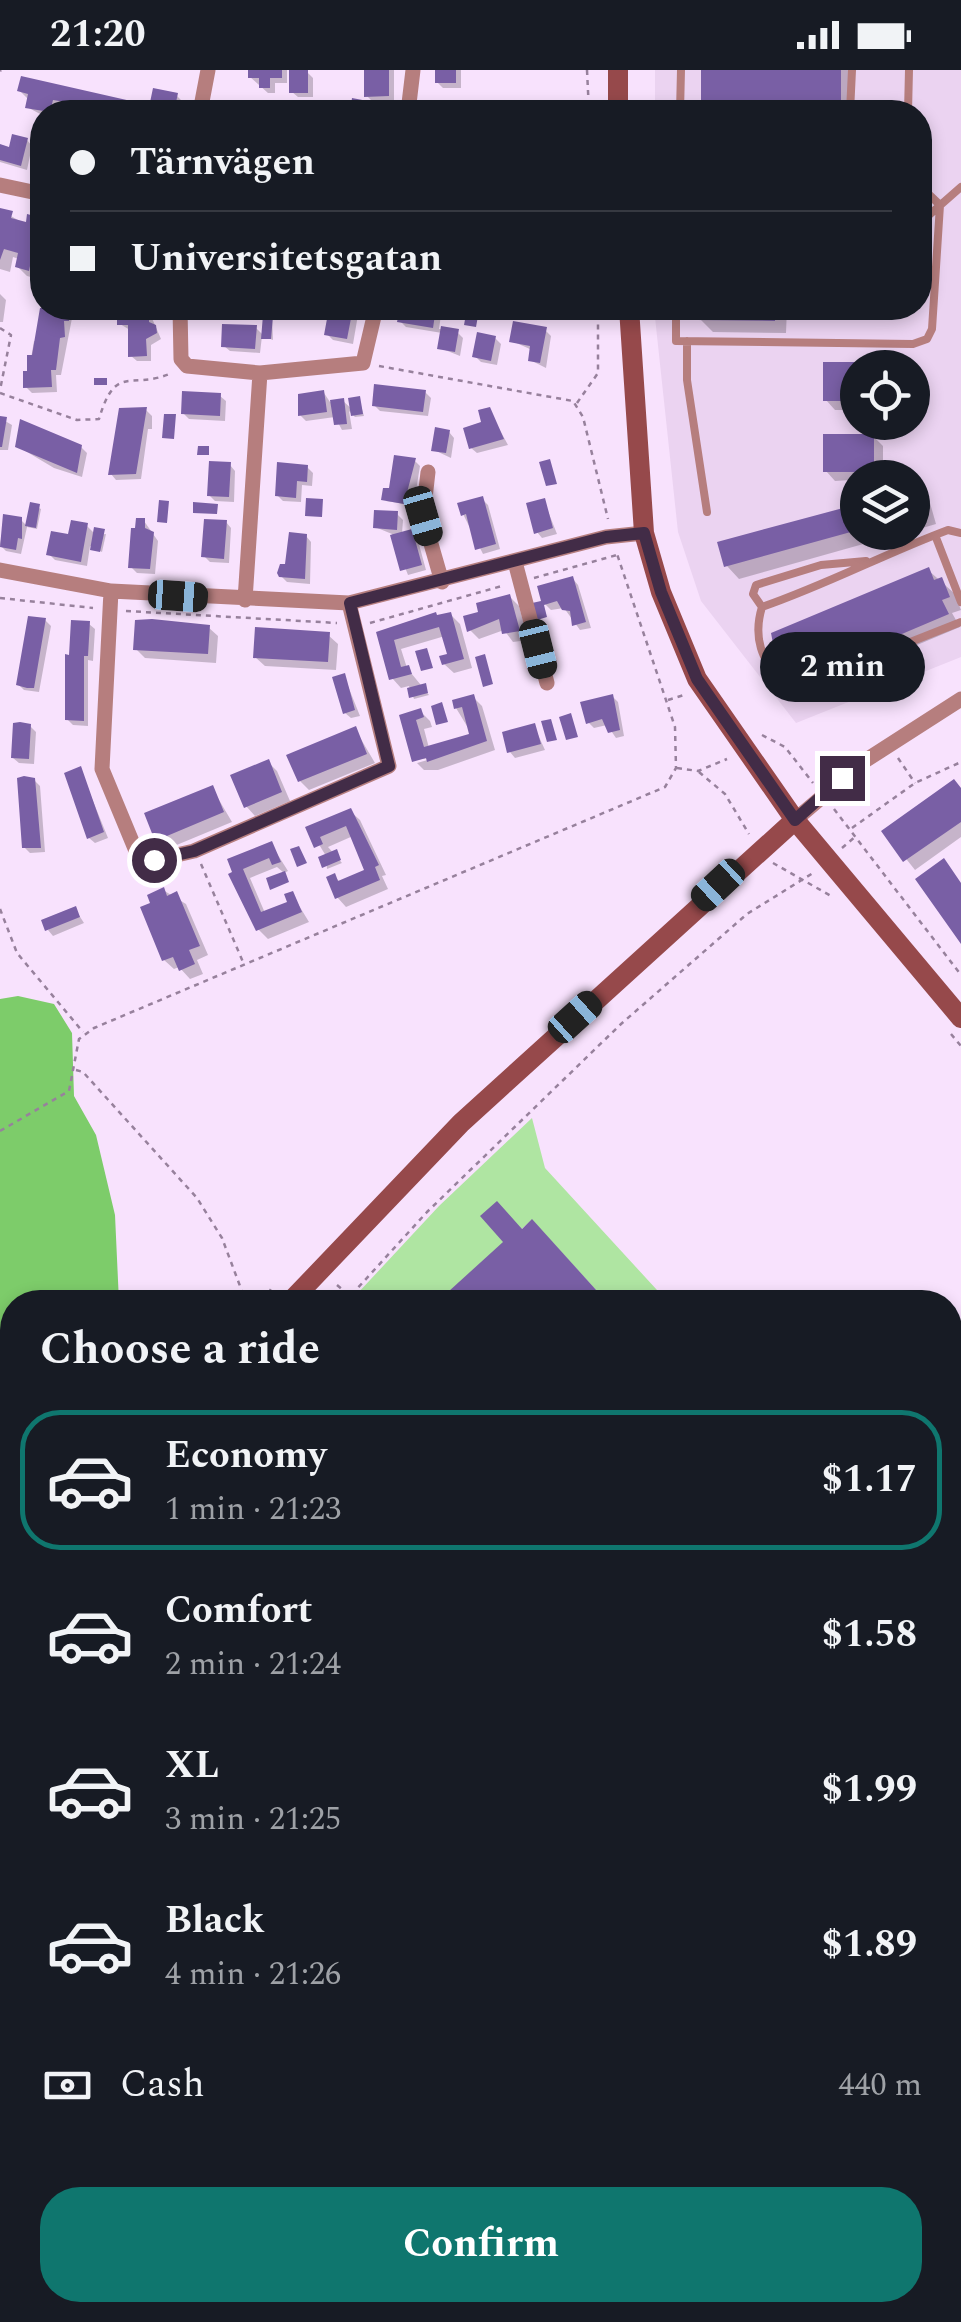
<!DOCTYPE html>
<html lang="en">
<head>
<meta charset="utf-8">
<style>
	:root { --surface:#171b24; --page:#242831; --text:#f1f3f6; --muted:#9ea1a6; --line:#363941; --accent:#0f766e }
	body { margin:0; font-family:Spectral,serif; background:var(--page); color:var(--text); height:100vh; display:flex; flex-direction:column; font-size:38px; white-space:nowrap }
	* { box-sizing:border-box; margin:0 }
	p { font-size:32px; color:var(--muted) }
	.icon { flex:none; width:55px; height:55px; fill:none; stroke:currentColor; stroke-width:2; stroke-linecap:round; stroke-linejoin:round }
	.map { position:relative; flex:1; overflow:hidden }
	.panel { position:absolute; left:0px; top:1220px; width:962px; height:1032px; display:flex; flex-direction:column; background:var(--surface); border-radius:40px 40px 0 0; box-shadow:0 5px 15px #0003 }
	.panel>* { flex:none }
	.hud { position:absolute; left:30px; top:30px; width:902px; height:220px; border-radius:40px; box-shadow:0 5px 15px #0003; display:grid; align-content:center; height:220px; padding:0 40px; background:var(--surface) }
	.fabs { position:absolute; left:840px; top:280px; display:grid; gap:20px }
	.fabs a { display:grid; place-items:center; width:90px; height:90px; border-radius:50%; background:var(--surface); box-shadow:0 5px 15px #0003; font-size:50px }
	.end { position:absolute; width:45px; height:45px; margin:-22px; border:12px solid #422c47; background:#fff; box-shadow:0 0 0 5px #fff }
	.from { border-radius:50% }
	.bubble { position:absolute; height:70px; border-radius:35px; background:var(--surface); box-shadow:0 5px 15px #0003; font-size:32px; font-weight:700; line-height:70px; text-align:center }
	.car { position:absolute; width:30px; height:60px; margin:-30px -15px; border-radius:12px; box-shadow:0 0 8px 2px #0007; background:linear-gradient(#222 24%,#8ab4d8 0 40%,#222 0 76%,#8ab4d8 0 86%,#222 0) }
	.hud b { display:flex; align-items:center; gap:35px; height:95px; font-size:38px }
	.hud b+b { border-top:2px solid var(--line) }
	.hud i { width:25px; height:25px; background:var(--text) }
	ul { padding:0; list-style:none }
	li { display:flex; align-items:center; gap:30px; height:140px; margin:0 20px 15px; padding:0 20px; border:5px solid transparent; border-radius:40px }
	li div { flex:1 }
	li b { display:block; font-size:38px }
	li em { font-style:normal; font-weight:700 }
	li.on { border-color:var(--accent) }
	li>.icon { width:90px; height:90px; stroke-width:1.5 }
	h2 { padding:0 40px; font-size:45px; line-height:120px }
	.pay { display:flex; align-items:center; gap:25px; height:110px; padding:0 40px; font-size:38px }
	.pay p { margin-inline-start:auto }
	.primary-button { display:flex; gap:20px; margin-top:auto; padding:20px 40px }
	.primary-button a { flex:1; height:115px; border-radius:40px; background:var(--accent); color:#fff; font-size:40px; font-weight:700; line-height:115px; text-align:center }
	.status { display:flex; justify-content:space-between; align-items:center; height:70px; padding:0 50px; background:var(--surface); direction:ltr }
	.status svg { height:28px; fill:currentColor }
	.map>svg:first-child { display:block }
	.built { fill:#ebd3f1; fill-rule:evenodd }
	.green { fill:#afe5a2 }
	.forest { fill:#7dcc6a }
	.shadow { fill:#0003 }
	.building { fill:#795fa5 }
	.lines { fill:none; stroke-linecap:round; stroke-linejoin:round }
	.path { stroke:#97819c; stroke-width:2.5; stroke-dasharray:5 5; stroke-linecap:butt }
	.lane { stroke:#b67e7e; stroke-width:8 }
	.street { stroke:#b67e7e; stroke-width:15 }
	.secondary { stroke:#96494b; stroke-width:20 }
	.route { stroke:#422c47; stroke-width:12 }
</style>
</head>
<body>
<div class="status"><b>21:20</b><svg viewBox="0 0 49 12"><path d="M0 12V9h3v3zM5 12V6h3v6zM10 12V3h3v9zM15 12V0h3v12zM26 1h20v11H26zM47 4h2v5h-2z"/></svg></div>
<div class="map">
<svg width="961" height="2252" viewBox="0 0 961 2252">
	<rect width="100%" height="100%" fill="#f8e2fd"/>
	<path class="built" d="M655 0H961V587L796 653 701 531 678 462 654 238H920V42H655ZM858 298H912V352H858ZM858 408H912V462H858Z
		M961 1437V1896L950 1897V1447Z"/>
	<path class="green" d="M532 1048 545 1098 668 1232H607L532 1150 437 1232H365L357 1224 439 1136Z
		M12 2156V2240H950V2182L961 2189V2252H0V2158Z"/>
	<path class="forest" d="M18 926 54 934 72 963 74 1026 96 1065 115 1145 119 1232H12V1381L0 1384V929Z
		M12 1431V1544H0V1434Z
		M0 1651H12V1835L0 1838Z"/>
	<path class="shadow" d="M250 0H287V13H275V23H268L250 7Z
		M367 0H394V31L373 32 382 42 353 41 376 35 367 26Z
		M437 0H461V18H443L437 12Z
		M704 0H853V42H703Z
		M307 2 313 8V27H298L292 22Z
		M20 21 129 33 139 42H83L58 37 56 42 42 45 27 37 29 30Z
		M155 21 177 26 186 35 185 42H151Z
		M27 70 32 76 27 100 0 92V77L11 80Z
		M0 140 27 155 29 147 42 151 38 209 27 206 17 196 19 189 13 187 10 202 0 199Z
		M0 224 6 230 3 252H0Z
		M42 238H68L73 243 61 305H56L57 322 32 323 26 317 34 271H38L43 254Z
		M332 238 359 239 353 274 333 270 327 264Z
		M402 238 435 239 441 245 439 259 457 262 463 268 460 286 440 278 442 263 406 257 400 251Z
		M700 238H787L786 263 713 262 700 249Z
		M148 239 161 269 151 275V291H137L131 286 130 260 120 254Z
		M272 248 273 270 262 266 260 283 230 281 224 276 256 258 264 266Z
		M545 260 551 266 546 298 530 290 532 280 512 271Z
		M495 268 501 274 497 295 481 292 475 286Z
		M826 295 876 298H858V340H835L826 330Z
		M425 322 431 328 428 346 380 341 374 335Z
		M324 323 330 332 343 331 353 340 359 329 364 346 355 347 349 341 352 359 342 360 335 347 306 351 300 345 298 329Z
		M220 326 226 331 225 351 189 349 183 343Z
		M146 340 152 346V359H148L141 409 116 410 111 404Z
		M489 340 508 375 477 383 471 378Z
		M0 348 12 355 8 380H0Z
		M449 362 454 368 451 388 434 380Z
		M873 366 883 376V408L835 411 826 401Z
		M17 376 81 377 87 383 82 407 54 398Z
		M415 391 420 396 415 427 407 426 405 434 386 431Z
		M230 395 235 401 234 432 215 431 209 425Z
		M307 397 313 403 312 416 302 415 301 432 283 431 278 426Z
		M917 420 930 433 936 454 912 461V421Z
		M482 429 488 435 500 479 483 484 463 444Z
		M544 431 557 464 542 468 537 462Z
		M32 435 41 439 37 459 27 457 21 484 6 481 0 475 5 447 21 450 28 457Z
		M858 436V462H906L739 509 727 496Z
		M397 444 403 450 402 464 411 461 417 467 426 500 408 505 392 464 375 457Z
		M144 451 158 471 155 504 137 503 131 497 138 460Z
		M226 452 231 458 229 493 210 492 204 486Z
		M87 456 96 465 106 464 102 482 90 476 87 496 55 490 49 484Z
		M306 466 311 472 310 514 287 512 281 506Z
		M928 500 954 523 961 540 952 543 960 557 805 622 793 609Z
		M573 509 578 515 591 558 580 560 564 538 551 540 544 533Z
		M509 526 519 536 528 570 513 572 504 560 479 569 470 560Z
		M450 544 460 554 472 598 454 603 444 594 450 586 445 566 401 579 407 598 429 625 414 629 409 616 401 618 392 608 379 564Z
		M45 550 51 556 39 622 24 620 18 614Z
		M89 554 95 559 93 591 88 590V656L73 655 67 649Z
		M208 557 218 566 216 593 145 588 136 579Z
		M328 565 338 574 336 600 265 596 255 587Z
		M344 606 360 646 351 648 345 643Z
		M612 626 618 632 624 666 616 668 607 655 594 658 588 652Z
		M473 627 482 636 495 680 438 700H424L417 693 438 687 414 690 402 647 420 641 430 651 432 657 424 659 429 678 473 666 456 638Z
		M30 656 36 662 34 694 19 693 13 688Z
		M534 656 545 680 515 688 510 682Z
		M355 659 375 693 309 720 300 711Z
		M268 692 277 701 290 731 255 746 246 736Z
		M80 699 108 768 95 773 89 768Z
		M34 710 40 716 45 782 30 783 24 777Z
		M212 718 232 752 167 779 157 770Z
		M961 719V767L915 800 884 761Z
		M350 741 360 750 386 805 382 806 388 819 346 837 337 827 334 806 340 812 367 802 353 766 328 777 342 793 327 799 326 786 309 758Z
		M271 774 288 801 284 803 277 797 250 808 265 843 290 833 292 824 309 852 268 869 258 859 232 805Z
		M163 820 186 834 208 885 197 890 203 904 190 909 179 897 174 899 164 890 154 834Z
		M75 839 84 853 53 866 48 860Z
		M522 1161 545 1165 605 1232H440Z
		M950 1565 961 1575V1682L950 1691Z
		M950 2093 961 2100V2121L956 2127 950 2124Z
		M657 2240H669V2246H659Z
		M742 2240H765L767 2252H755Z
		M772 2240H779V2248L772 2246Z"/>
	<path class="building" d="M248 0H282V8H270V18H259V8H248Z
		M289 0H308V23H289Z
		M364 0H389V26L364 27Z
		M435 0H456V13H435Z
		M701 0H841V42H701Z
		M21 6 131 31 128 42 53 30 50 42 25 38 28 24 17 21Z
		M153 18 178 23 174 42H148Z
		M352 28 378 33 376 42H350Z
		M435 33H459V42H435Z
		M12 64 28 68 21 96 0 90V74L9 77Z
		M0 138 13 141 11 148 26 152 27 144 42 148V188L32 186 29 201 15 197 18 183 4 179 0 190Z
		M40 238H68L69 251H64L65 267 60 268 56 300H51L52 317 23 318V301H27V285H32Z
		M117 238H149V252L156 255 157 263 146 269 147 286 128 287V255H117Z
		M329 238H353L347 269 324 265Z
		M400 238H436L433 258 397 252Z
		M698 238H775V251L697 250Z
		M466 244 478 246 476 257 464 255Z
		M263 245 273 246 271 269H261Z
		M513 251 547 257 540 293 528 291 530 276 509 272Z
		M222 254 257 255 255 279 221 277Z
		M441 256 459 259 455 282 437 279Z
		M477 262 496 266 491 291 472 287Z
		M823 292H874V298H858V331H823Z
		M94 308H107V315H94Z
		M374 314 426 320 423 342 372 336Z
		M324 320 327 342 298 346V324Z
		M182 321 221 323 220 346 181 344Z
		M360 326 363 344 351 346 348 328Z
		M344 328 347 354 334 355 330 330Z
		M147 337 136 404 108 405 119 338Z
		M490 337 504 369 469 379 463 358 481 352 478 340Z
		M164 344H176L174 369 162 368Z
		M0 346 7 347 2 377H0Z
		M20 349 82 375 77 403 15 377Z
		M435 357 450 360 446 383 431 381Z
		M823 364H874V402H823Z
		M198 376H209V385H197Z
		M394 385 416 388 404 434 381 430 383 418H389Z
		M550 389 557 414 546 416 539 392Z
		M209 391 231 392 229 427 207 426Z
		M277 392 308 395 307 412 297 411 296 428 275 426Z
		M918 417 925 442 912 445V418Z
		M483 426 496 474 475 480 466 444 461 446 457 433Z
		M306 428 323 429 322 447 305 446Z
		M545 428 553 458 534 464 526 433Z
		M159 430 169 431 167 453 157 452Z
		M30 432 40 434 36 458 25 456Z
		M193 432 218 434 217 444 193 443Z
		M858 434V460L724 497 717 472Z
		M374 440 398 441 397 460 373 458Z
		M3 444 22 447V469L18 468 16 480 0 477Z
		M136 448H145V458L154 462 150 499 128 498 131 458H135Z
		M204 449 227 450 224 489 201 487Z
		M71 450 88 453 81 492 46 485 51 461 68 464Z
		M94 457 105 459 100 482 90 480Z
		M412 459 422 495 400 501 390 465Z
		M289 462 307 464 305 509 279 507 277 503 280 494H285Z
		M929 497 934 510 942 507 950 527 942 530 949 544 791 611 776 589 771 563Z
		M573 506 586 552 572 556 570 541 562 540 557 531 544 535 547 547 537 550 532 533 541 531 537 516Z
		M510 524 520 561 502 564 499 549 467 562 463 546 478 542 476 533Z
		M436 542 437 545 451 542 464 589 442 595 439 586 447 584 439 557 394 570 401 597 409 595 412 604 389 610 376 562Z
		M28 546 46 548 34 618H27L16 615Z
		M152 549 210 555 208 584 133 580 135 550Z
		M71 550 90 551 88 586H84V651L65 650V584L69 585Z
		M255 557 330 562 328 592 253 588Z
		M427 578 433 598 421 601 415 581Z
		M485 584 493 614 483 617 475 587Z
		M345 603 355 640 343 644 332 607Z
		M426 613 428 623 409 628 407 618Z
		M474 624 487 671 427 692 426 688 412 692 399 645 421 638 424 647 416 650 424 677 469 664 462 637 454 639 452 630Z
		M613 624 620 660 608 663 602 649 586 654 580 632Z
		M442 632 448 652 436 655 431 636Z
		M571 643 578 667 566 670 559 647Z
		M551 649 557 670 547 672 541 651Z
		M20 652 31 654 29 689 11 688 13 653Z
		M535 653 541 674 507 683 502 662Z
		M356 656 367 684 298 712 286 685Z
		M269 689 282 722 244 738 230 705Z
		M81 696 104 762 87 769 64 703Z
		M24 706 35 708 41 778H22L17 708Z
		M954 709 961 718V752L903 792 881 761Z
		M213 715 224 742 155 771 144 743Z
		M351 738 379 795 375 797 380 810 335 829 326 807 335 803 338 811 364 800 346 756 320 767 323 774 314 778 305 757Z
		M272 771 281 792 272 795 269 788 243 799 261 842 287 832 284 824 293 821 302 842 256 861 228 804 232 802 227 789Z
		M299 776 307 793 297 797 290 779Z
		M337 779 341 790 322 798 318 787Z
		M944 788 961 813V874L915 809Z
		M285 801 289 812 270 820 266 808Z
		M164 817 167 826 177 821 200 876 189 880 195 894 179 901 173 887 162 891 140 837 150 833 147 825Z
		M76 836 80 847 45 861 41 850Z
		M497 1131 522 1159 532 1149 607 1232H437L503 1172 480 1146Z
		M950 1562 961 1571V1665L950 1674Z
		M950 1692 961 1705V1774L950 1760Z
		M950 2090 961 2097V2112L950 2121Z
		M180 2240H195L196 2246 182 2249Z
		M588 2240H610V2252H588Z
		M673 2240H689V2250H673Z
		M702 2240H718V2250H702Z
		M748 2240H762V2249H748Z
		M626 2241H642V2252H626Z
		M509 2242H534V2252H509Z
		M547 2242H573V2252H547Z
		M471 2243H489V2252H471Z
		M157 2244 158 2252H138V2247Z
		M432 2245H450V2252H432Z"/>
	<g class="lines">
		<path class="path" d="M587 0 589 42
			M0 1 1 0
			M0 258 11 265 0 320
			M379 296 573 331 583 347 608 449
			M0 323 77 350 99 349C116 292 130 321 172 303
			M577 333 598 303V238
			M534 508 617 485
			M0 528 93 538
			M126 541 337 553
			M370 553 502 516
			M668 630 684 625
			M762 665 785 677 813 713
			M898 688 915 713
			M677 698 698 701 727 689
			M699 702 725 724 749 764
			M834 739 961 905
			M852 758 915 713 961 692
			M842 778 856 766
			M773 793 831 826
			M201 794 243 892
			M0 839 17 883 83 962
			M951 964 961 976
			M76 1000 83 1002 197 1128 222 1168 246 1232
			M0 1061 69 1021 79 969 94 958 665 717 676 698 675 657 617 484
			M337 1215 357 1232
			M263 1232 273 1216
			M345 1232 427 1142 621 954 747 844 813 803
			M0 1428 12 1426
			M950 1778 961 1792
			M950 1847 961 1842
			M950 1896 961 1890
			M416 2240 418 2252
			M815 2240 817 2252
			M80 2250 126 2240"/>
		<path class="lane" d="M680 42 681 0
			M850 42 852 0
			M908 42 909 0
			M920 153 961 117
			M676 238V271L913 274 927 269 932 259 940 135 920 116
			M687 271V310L707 442
			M935 465 961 532
			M866 491 821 495 756 515 753 524 762 537C826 515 884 484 948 460L961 463
			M762 537C751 573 766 592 784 622L961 552"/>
		<path class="street" d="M200 42 208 0
			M408 42 413 0
			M0 115 42 124
			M180 238 181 289 187 296 260 303 363 293 376 238
			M428 402 423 446 442 512
			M515 492 547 613
			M0 500 111 521 349 533 606 467 644 463
			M111 521 102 699 136 781 155 790 194 781 389 696 349 533
			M245 530 260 303
			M795 750 863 692 961 629
			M0 1852 12 1847
			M950 2163 961 2169"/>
		<path class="secondary" d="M618 0V42
			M629 238 644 463 661 522 697 609 795 750 961 948
			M290 1232 461 1053 795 750
			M0 1398 12 1396
			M950 1964 961 1963"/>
	</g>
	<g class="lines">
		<path class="route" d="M154 790 194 781 389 696 350 533 606 467 644 463 661 522 697 609 795 750 842 708"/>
	</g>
</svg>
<div class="fabs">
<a><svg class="icon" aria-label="locate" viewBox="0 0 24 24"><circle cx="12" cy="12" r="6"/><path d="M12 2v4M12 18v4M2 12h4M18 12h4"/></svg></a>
<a><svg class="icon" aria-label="layers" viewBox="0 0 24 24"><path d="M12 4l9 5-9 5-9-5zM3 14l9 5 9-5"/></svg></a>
</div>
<i class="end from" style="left:154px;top:790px"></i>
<i class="end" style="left:842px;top:708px"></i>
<div class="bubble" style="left:760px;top:562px;width:165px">2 min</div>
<i class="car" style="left:423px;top:446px;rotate:164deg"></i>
<i class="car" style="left:178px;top:526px;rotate:94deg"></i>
<i class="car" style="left:538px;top:579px;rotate:166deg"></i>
<i class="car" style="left:718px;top:815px;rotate:227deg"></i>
<i class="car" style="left:575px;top:947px;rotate:48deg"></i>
<div class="hud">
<b><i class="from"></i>Tärnvägen</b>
<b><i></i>Universitetsgatan</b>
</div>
<section class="panel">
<h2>Choose a ride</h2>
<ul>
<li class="on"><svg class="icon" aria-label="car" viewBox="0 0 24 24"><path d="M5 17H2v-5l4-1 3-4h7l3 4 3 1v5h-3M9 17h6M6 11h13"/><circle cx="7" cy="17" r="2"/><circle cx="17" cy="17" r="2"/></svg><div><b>Economy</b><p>1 min · 21:23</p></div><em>$1.17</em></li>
<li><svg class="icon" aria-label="car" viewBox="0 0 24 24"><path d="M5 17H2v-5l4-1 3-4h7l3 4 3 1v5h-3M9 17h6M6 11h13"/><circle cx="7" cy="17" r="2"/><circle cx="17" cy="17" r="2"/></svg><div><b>Comfort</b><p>2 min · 21:24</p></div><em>$1.58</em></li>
<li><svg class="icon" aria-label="car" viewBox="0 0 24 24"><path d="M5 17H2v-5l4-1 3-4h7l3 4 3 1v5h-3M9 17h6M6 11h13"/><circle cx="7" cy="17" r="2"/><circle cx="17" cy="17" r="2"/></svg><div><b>XL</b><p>3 min · 21:25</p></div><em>$1.99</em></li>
<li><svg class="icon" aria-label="car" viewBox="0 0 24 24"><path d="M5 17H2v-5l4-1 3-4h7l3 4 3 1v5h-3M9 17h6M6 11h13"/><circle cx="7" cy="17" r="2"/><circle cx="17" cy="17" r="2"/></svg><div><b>Black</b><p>4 min · 21:26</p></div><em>$1.89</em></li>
</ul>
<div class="pay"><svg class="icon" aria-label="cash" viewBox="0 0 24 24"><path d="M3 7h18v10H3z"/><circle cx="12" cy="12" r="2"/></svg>Cash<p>440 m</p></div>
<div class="primary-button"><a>Confirm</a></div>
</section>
</div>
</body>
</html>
